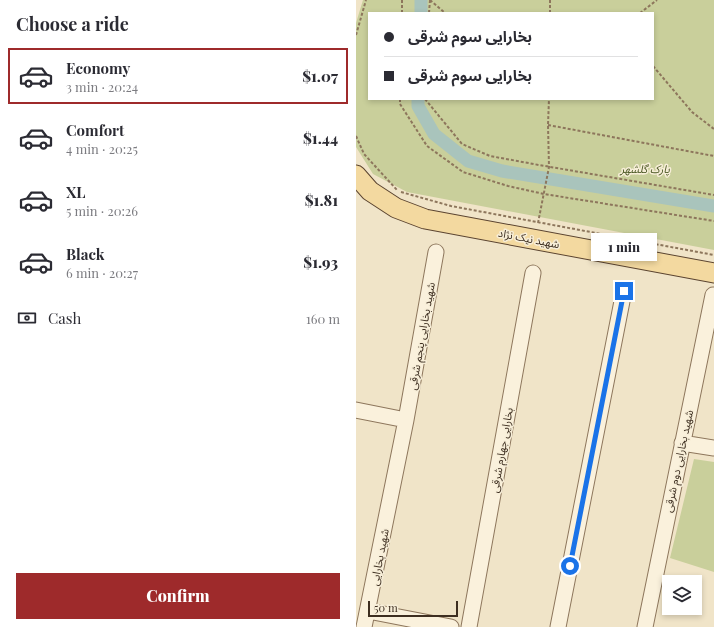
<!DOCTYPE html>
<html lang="en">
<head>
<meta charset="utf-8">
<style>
	:root { --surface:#fff; --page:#f2f2f3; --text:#2b2b33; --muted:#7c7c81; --line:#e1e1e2; --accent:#9e2a2b }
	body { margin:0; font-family:"Playfair Display","Noto Sans Arabic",serif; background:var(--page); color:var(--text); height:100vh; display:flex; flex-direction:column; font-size:15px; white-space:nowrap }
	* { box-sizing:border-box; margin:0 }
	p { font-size:13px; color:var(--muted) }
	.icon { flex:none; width:22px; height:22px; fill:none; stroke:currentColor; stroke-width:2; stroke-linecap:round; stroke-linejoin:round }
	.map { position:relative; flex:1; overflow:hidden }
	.details { display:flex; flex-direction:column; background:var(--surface); width:356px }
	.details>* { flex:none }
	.banner { position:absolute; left:12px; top:12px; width:286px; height:88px; border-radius:0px; box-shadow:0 2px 6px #0003; display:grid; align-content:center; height:88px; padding:0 16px; background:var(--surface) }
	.fabs { position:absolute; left:306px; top:575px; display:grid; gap:8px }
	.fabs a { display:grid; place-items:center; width:40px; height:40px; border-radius:0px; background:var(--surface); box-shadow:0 2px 6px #0003; font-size:20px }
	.scale { position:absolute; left:12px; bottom:10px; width:90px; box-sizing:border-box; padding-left:4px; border:2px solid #3d2e20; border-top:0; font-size:11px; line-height:14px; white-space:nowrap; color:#3d2e20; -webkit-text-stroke:3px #f7eed8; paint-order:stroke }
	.end { position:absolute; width:18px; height:18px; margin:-9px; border:5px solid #1a73e8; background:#fff; box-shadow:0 0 0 2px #fff }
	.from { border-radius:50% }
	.bubble { position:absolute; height:28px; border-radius:0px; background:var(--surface); box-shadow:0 2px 6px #0003; font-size:13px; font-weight:800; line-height:28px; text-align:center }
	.banner b { display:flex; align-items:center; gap:14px; height:38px; font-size:15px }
	.banner b+b { border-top:1px solid var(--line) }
	.banner i { width:10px; height:10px; background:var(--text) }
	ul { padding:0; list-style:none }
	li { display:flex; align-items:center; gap:12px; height:56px; margin:0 8px 6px; padding:0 8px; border:2px solid transparent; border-radius:0px }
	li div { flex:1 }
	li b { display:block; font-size:15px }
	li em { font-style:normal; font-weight:800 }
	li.current { border-color:var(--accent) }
	li>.icon { width:36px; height:36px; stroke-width:1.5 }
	h2 { padding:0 16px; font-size:18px; line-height:48px }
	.pay { display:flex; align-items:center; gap:10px; height:44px; padding:0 16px; font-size:15px }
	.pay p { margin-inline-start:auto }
	.button { display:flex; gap:8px; margin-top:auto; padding:8px 16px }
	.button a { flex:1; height:46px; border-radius:0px; background:var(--accent); color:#fff; font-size:16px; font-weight:800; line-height:46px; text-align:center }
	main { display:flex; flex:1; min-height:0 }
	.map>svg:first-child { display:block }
	.green { fill:#c9cf9b; fill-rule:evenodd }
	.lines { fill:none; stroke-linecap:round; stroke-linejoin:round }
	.canal { stroke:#a9c4bc; stroke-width:13 }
	.minor-casing { stroke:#8d765c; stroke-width:17 }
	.major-casing { stroke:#5b4430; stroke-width:21 }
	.path { stroke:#8d765c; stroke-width:2; stroke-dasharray:3 2; stroke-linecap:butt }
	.minor { stroke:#faf1dc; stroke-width:15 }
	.major { stroke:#f3d9a0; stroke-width:19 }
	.route { stroke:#1a73e8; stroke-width:5 }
	.labels { text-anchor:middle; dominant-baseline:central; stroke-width:3; stroke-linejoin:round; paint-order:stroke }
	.park-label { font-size:11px; font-style:italic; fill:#4d5a26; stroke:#f7eed8 }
	.street-label { font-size:11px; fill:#3d2e20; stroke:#f7eed8 }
</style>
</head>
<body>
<main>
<section class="details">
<h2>Choose a ride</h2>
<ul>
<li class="current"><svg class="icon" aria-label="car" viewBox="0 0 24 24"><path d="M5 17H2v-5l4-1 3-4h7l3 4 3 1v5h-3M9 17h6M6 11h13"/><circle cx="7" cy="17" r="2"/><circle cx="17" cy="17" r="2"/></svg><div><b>Economy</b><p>3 min · 20:24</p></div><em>$1.07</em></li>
<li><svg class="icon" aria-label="car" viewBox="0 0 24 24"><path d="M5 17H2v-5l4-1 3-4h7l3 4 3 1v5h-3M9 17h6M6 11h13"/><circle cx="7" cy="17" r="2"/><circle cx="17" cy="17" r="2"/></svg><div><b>Comfort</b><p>4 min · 20:25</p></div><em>$1.44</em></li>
<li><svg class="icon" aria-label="car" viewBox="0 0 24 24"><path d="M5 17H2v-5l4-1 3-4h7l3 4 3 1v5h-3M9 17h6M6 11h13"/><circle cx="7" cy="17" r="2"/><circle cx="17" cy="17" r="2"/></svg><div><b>XL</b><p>5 min · 20:26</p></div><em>$1.81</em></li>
<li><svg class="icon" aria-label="car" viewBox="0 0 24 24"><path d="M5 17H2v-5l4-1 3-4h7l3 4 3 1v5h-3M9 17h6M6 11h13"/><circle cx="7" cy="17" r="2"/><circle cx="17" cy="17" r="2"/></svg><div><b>Black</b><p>6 min · 20:27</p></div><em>$1.93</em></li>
</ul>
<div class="pay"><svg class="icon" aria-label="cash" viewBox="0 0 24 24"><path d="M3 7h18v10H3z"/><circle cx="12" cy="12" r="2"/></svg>Cash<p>160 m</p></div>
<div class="button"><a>Confirm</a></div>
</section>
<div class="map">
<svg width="358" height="627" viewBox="0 0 358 627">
	<rect width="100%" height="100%" fill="#f0e4c8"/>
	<path class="green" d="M7 0H358V250L51 192 17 174 0 147V23ZM13 13H297V99H13Z
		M338 459 358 462V572L314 558Z"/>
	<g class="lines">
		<path class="canal" d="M65 13V0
			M62 99V106L78 134 112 161 146 171 358 206"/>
		<defs>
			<path id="minor" d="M0 410 50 420
				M326 443 358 448
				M12 611 95 627
				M8 627 50 420 80 252
				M113 627 177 273
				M202 627 268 291
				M289 627 357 295"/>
			<path id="major" d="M0 175 14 191 40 208 69 219 358 273"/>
		</defs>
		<use href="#minor" class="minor-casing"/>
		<use href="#major" class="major-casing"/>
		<path class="path" d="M74 0 89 13
			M46 13V0
			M73 13 74 0
			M194 13V0
			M284 13 301 0
			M0 35 10 0
			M297 66 336 112 358 129
			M44 99V104L71 146 107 172 152 186 188 194 358 221
			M69 99 106 144 134 156 183 165 358 195
			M192 125 358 156
			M0 136 8 154 41 190
			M45 192 95 206 358 255
			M182 223 193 167 192 125 193 99"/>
		<use href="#minor" class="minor"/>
		<use href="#major" class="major"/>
	</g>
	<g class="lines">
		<path class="route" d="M214 566 268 291"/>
	</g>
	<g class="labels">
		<g class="park-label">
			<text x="289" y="168">پارک گلشهر</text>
		</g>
		<g class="street-label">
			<text transform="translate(173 238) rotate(11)">شهید نیک نژاد</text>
			<text transform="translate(65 336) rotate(-80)">شهید بخارایی پنجم شرقی</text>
			<text transform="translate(145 450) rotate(-80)">بخارایی جهارم شرقی</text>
			<text transform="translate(322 461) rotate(-78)">شهید بخارایی دوم شرقی</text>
			<text transform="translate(23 557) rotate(-79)">شهید بخارایی</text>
		</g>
	</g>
</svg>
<div class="fabs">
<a><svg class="icon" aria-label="layers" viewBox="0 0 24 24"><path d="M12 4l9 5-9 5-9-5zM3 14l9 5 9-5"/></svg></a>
</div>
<div class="scale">50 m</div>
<i class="end from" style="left:214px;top:566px"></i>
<i class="end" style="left:268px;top:291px"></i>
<div class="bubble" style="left:235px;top:233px;width:66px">1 min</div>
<div class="banner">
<b><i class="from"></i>بخارایی سوم شرقی</b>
<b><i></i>بخارایی سوم شرقی</b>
</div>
</div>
</main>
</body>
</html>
